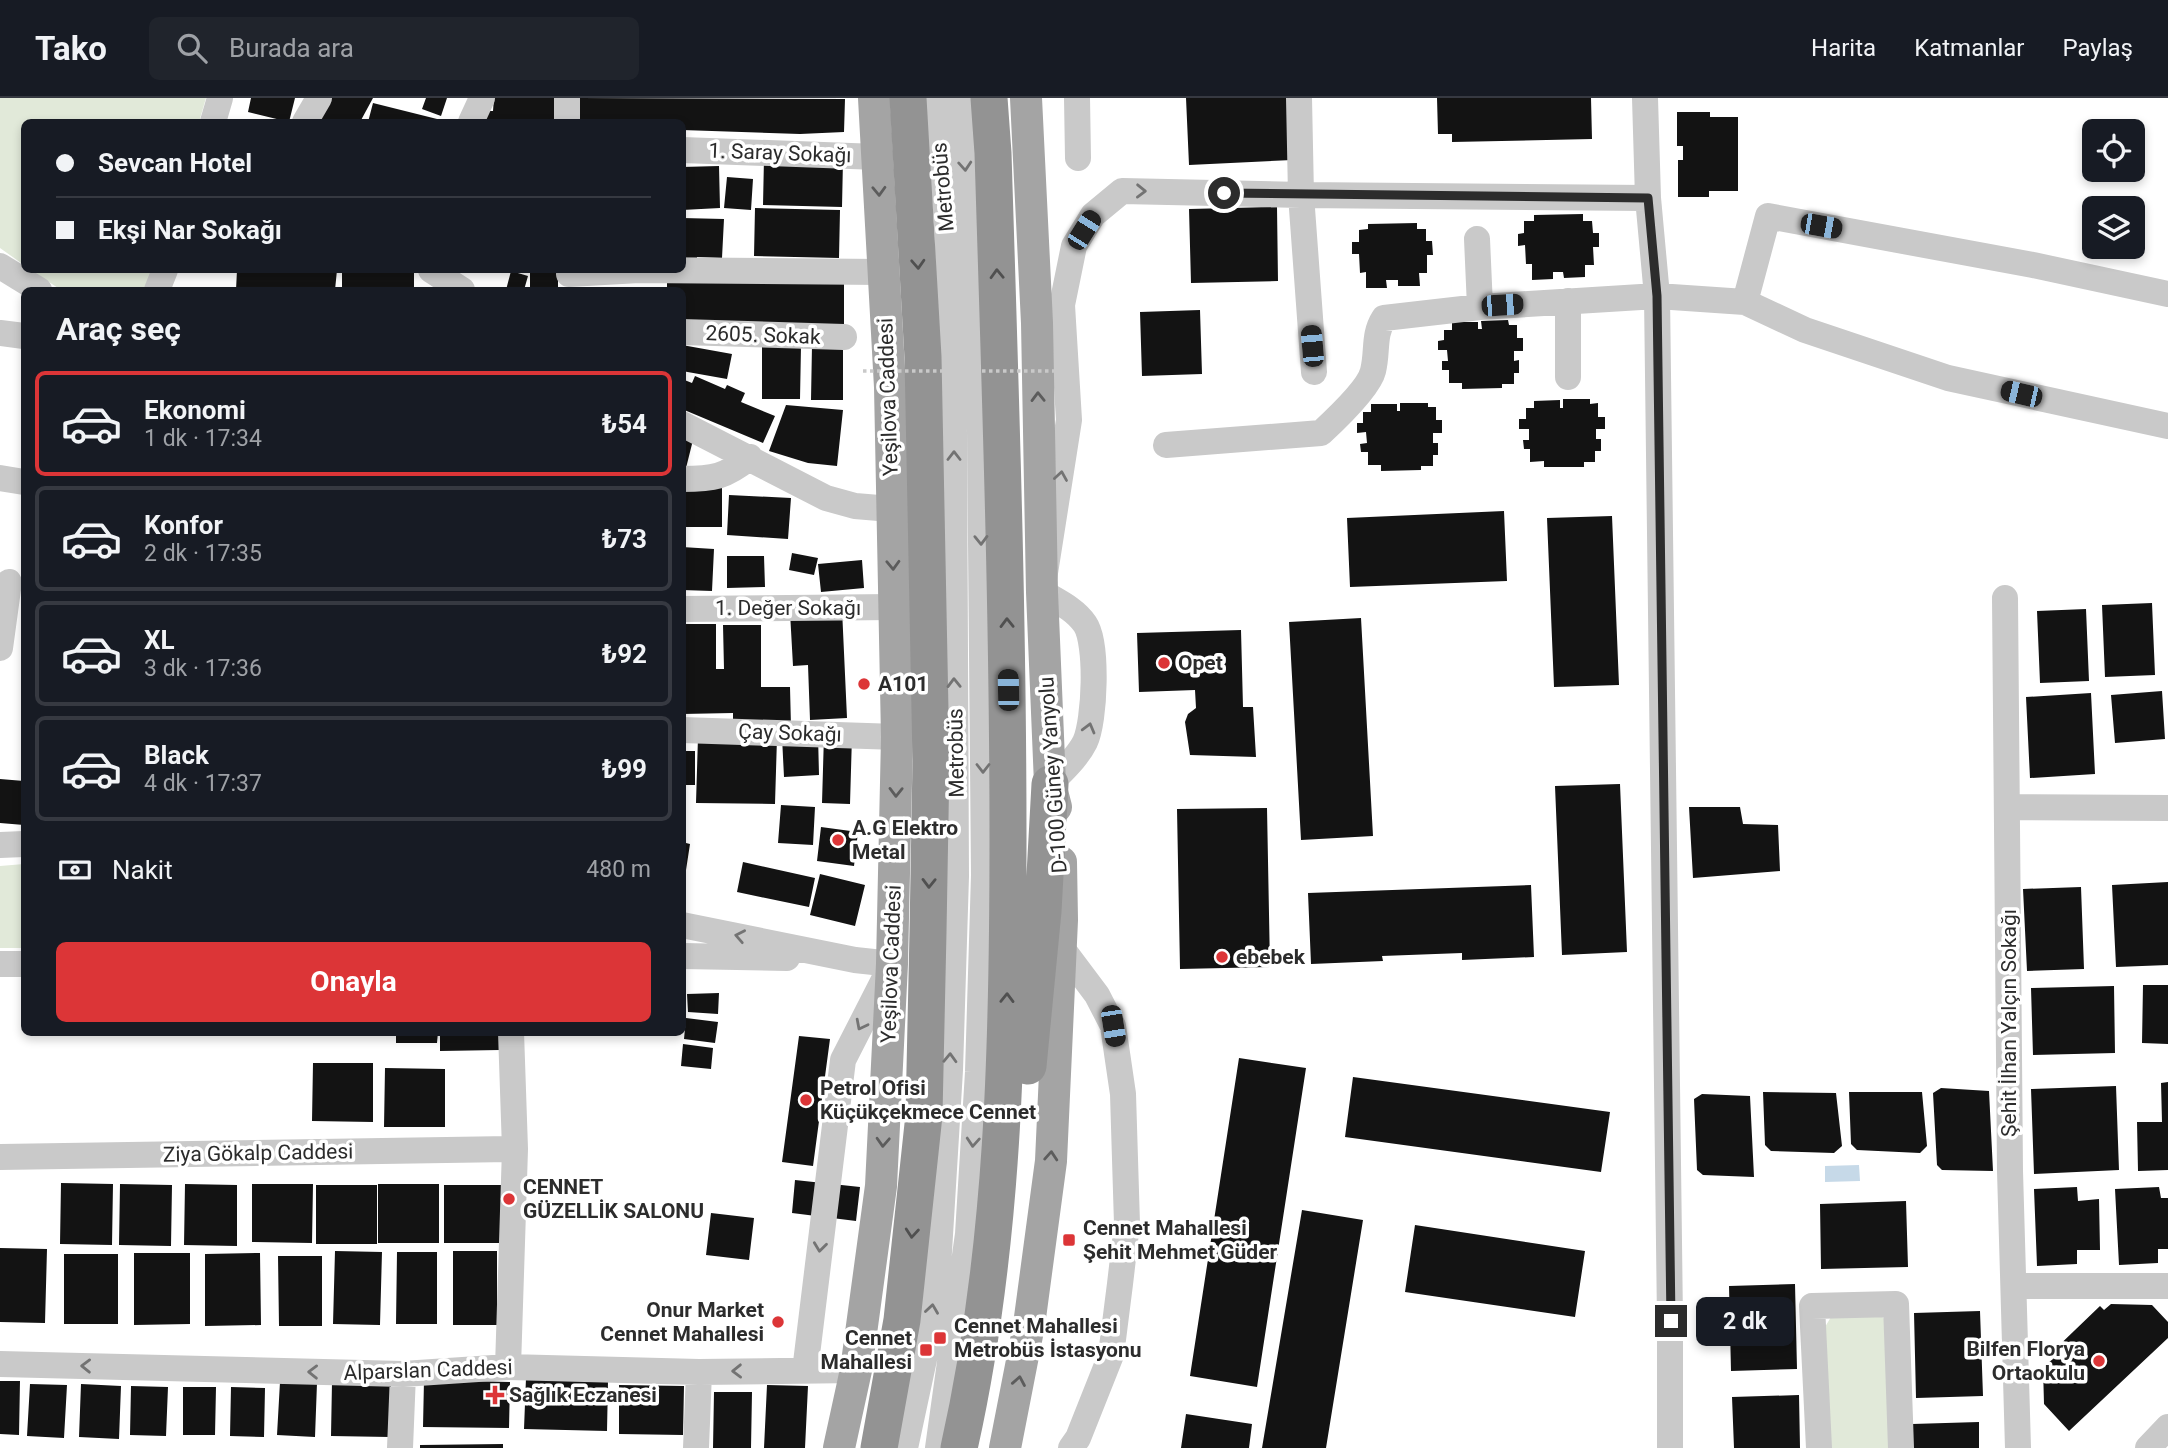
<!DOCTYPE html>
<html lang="tr">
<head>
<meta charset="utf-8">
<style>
	:root { --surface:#171b24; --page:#20242c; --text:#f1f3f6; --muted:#9ea1a6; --line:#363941; --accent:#dc3537 }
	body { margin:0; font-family:Roboto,sans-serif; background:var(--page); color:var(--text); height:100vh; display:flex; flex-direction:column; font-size:26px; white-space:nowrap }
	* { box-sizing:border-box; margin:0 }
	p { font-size:23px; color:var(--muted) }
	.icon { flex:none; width:38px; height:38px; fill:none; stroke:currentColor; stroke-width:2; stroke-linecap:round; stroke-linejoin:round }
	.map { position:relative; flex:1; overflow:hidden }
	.details { position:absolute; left:21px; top:189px; width:665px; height:749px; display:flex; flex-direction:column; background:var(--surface); border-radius:10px; box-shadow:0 4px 10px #0003 }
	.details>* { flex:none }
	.hud { position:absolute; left:21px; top:21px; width:665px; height:154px; border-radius:10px; box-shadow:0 4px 10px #0003; display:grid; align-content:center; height:154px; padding:0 35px; background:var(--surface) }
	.fabs { position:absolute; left:2082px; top:21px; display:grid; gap:14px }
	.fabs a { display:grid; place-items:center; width:63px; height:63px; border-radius:10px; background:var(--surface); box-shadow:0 4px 10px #0003; font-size:35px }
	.end { position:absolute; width:32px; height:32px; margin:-16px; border:9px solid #2c2c2c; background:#fff; box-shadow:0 0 0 4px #fff }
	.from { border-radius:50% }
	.bubble { position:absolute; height:49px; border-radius:10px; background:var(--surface); box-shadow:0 4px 10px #0003; font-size:23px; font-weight:700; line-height:49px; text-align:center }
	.car { position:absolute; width:21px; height:42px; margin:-21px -10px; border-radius:9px; box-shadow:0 0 5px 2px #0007; background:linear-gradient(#222 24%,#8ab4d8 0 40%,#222 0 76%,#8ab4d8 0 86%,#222 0) }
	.hud b { display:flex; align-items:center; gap:24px; height:66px; font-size:26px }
	.hud b+b { border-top:2px solid var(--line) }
	.hud i { width:18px; height:18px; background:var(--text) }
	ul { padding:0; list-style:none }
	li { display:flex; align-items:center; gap:21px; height:105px; margin:0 14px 10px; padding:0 21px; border:4px solid var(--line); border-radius:10px }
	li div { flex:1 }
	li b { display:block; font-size:26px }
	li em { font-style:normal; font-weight:700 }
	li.active { border-color:var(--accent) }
	li>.icon { width:63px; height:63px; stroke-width:1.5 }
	h2 { padding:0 35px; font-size:32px; line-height:84px }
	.pay { display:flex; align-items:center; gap:18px; height:77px; padding:0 35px; font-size:26px }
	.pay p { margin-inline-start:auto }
	.cta { display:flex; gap:14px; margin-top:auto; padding:14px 35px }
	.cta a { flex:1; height:80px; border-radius:10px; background:var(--accent); color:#fff; font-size:28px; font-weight:700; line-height:80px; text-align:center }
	header { display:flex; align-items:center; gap:42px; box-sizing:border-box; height:98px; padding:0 35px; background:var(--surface); border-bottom:2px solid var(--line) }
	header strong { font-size:33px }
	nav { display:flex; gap:38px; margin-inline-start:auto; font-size:24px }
	.search { width:490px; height:63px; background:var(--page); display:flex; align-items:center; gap:18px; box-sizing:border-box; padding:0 24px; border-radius:10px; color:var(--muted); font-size:26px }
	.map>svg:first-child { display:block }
	.green { fill:#e1e9d9 }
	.water { fill:#c6d9e8 }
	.building { fill:#131313 }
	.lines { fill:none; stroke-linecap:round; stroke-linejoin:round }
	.minor { stroke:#c9c9c9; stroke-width:26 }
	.major { stroke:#a4a4a4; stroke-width:32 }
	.highway { stroke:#939393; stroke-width:37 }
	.path-bridge { stroke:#c9c9c9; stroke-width:3.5; stroke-dasharray:3.5 3.5; stroke-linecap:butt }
	.oneway { stroke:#737373 }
	.oneway2 { stroke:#5c5c5c }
	.oneway3 { stroke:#505050 }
	.route { stroke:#2c2c2c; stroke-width:9 }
	.poi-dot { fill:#dc3537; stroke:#fff; stroke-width:2.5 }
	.labels { text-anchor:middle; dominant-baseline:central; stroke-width:7; stroke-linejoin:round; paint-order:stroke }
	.street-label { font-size:21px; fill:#2c2c2c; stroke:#fff }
	.poi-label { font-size:21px; font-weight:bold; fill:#2c2c2c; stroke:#fff; text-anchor:start }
</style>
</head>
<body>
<header>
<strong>Tako</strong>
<div class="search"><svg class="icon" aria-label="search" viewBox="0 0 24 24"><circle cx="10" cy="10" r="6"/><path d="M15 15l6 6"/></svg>Burada ara</div>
<nav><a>Harita</a><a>Katmanlar</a><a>Paylaş</a></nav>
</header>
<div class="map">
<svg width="2168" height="1350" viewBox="0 0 2168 1350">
	<rect width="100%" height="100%" fill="#fff"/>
	<path class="green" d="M0 0H206L199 24H24V167L0 150Z
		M31 172H156L150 192H61Z
		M24 766V850H0V768Z
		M1880 1217 1887 1223 1892 1350H1831L1825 1229 1831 1219Z"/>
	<path class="water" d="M1859 1067 1860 1083 1825 1084V1068Z"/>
	<path class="building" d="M251 0H295L289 24 248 14Z
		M331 0H373L360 24H318Z
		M426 0H447L441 18 422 11Z
		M494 0H560L559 24H486V13H493Z
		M579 0 845 1 844 34 800 36 682 32V24H577Z
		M1186 0H1289L1292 62 1189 67Z
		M1437 0H1591L1592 41 1452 44V36H1438Z
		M373 5 449 24H368Z
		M1677 14H1710V19H1738V93H1709V99H1678V62H1683V48H1677Z
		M764 60 843 62 842 109 763 107Z
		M719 68 720 110 682 112V69Z
		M727 79 753 81 751 112 724 110Z
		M1277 109 1278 183 1191 185 1189 111Z
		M755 110 840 112 839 160 754 158Z
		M1583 116V123H1592L1593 135H1599V149H1593L1594 167H1585V179L1564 180 1563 174H1553V181L1532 182V166H1526L1525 147 1518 148V136L1524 135V123H1534V117Z
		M682 120 724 121 722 160 697 159V163L682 162Z
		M1417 125V131H1426V143H1432L1433 157H1427V175H1419L1420 188H1398V182H1386L1387 190H1366V174L1360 175 1359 156H1352V144H1359V132L1368 131V126Z
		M237 172H337L335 192H236Z
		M342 172H414V192H342Z
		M530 172H558V192H530Z
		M511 173 528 178 524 192H506Z
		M667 176 844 177V227L682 226V192H667Z
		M1200 212 1202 276 1142 278 1140 214Z
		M1508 222 1509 227H1517V240H1523V253H1514V263L1519 262V275H1514V286H1502V290L1462 291V285H1449V272H1442V263H1448L1447 252H1438V243L1444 242V232H1452V224H1478V231H1482L1481 223Z
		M682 247 732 256 727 281 682 273Z
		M812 247H843V302H811Z
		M762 248H801L800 301H762Z
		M695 278 725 291 727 287 745 295 741 304 775 318 763 345 682 311V281L692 285Z
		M1563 301H1590V306L1598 305V319H1605V331H1596V341H1601V353H1595V364H1584V369H1544V363L1530 364V351H1524L1523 342H1529V331H1519V321H1526V310H1534V303L1560 302V310H1563Z
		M1400 305H1428V309H1436V322H1442V335H1433V345H1438V357H1433V368H1421V372L1381 373V367H1368V354H1361L1360 346 1367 345 1366 334 1357 335V325H1363V314H1371V306H1397V313H1400Z
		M786 307 843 312 837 368 808 365 769 353Z
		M682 335 694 338 686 370H682Z
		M682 386H722V429H682Z
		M729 397 791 400 788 441 727 437Z
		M1504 413 1507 483 1350 489 1347 420Z
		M1612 418 1619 587 1554 589 1547 420Z
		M682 449 714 451 712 493 682 492Z
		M792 455 818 460 814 477 789 472Z
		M727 458H764L765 489 727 490Z
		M862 462 864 490 821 494 818 466Z
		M2152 505 2155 577 2105 579 2102 507Z
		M842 511 847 620 810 622 808 567 793 568 790 514Z
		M2086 511 2089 583 2040 585 2037 513Z
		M1361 520 1373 738 1301 742 1289 524Z
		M682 526H716V571H724L723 527H761V589H790L791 629 733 623V615L682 616Z
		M1241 532 1243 609H1253L1256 659 1190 657 1185 624 1188 616 1196 610 1195 592 1139 594 1137 535Z
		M2162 593 2165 641 2115 645 2111 597Z
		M2091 595 2095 676 2030 680 2026 599Z
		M818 637 819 677 784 679 782 639Z
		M824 637 852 638 850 706 822 705Z
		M698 639 777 640 775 706 696 705Z
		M682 653H695V687H682Z
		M0 681 24 683V727L0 725Z
		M1620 686 1627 854 1562 857 1555 688Z
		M781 707 815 709 813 747 778 745Z
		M1689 709H1740L1743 726 1778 727 1780 773 1693 780Z
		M1267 710 1270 869 1180 871 1177 711Z
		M821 729 858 734 854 768 817 763Z
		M682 744 690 746 684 785H682Z
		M743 764 815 780 809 809 737 794Z
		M820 776 865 787 855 828 810 817Z
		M2168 784V867L2116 869 2112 787Z
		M1531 787 1534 859 1462 862V855L1382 858 1383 863 1311 866 1308 795Z
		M2081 789 2084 871 2027 873 2023 791Z
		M2143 887H2168V946L2142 945Z
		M2114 888 2115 955 2033 957 2031 890Z
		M719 895 718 916 688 914 687 896Z
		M686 920 718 924 715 945 684 941Z
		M396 934H438L437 945H396Z
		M440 934H500V952L440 953Z
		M799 938 830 941 813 1068 782 1064Z
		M683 946 713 950 711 971 681 968Z
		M1239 960 1306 970 1257 1289 1190 1278Z
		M313 965H373V1024L312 1023Z
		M385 970 445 971V1029H384Z
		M1353 979 1610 1014 1601 1074 1345 1039Z
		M2168 984V1072L2138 1073 2137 1024H2162L2161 985Z
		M2116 988 2119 1072 2034 1076 2031 991Z
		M1941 990 1989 993 1993 1073 1942 1072 1937 1067 1933 995Z
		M1763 994 1836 995 1842 1048 1834 1055 1771 1053 1765 1047Z
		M1849 994H1922L1927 1048 1920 1055 1857 1052 1851 1046Z
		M1702 996 1750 998 1754 1079 1703 1077 1697 1072 1694 1001Z
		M795 1082 860 1089 856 1123 792 1115Z
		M61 1085 113 1086 112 1147 60 1146Z
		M120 1086 172 1087 171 1148 119 1147Z
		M185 1086 237 1087V1148L184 1147Z
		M252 1086H313L312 1145 252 1144Z
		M378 1086H439V1145H378Z
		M316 1087H377V1146H316Z
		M444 1087H505L504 1145H444Z
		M2077 1089 2078 1103 2099 1101 2100 1152H2077V1166L2037 1168 2034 1091Z
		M2159 1089 2161 1100H2168V1151H2158V1165L2119 1167 2115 1091Z
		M1906 1103 1908 1169 1821 1171 1820 1106Z
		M1302 1112 1363 1122 1326 1350H1262Z
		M711 1115 754 1120 749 1162 706 1157Z
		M1415 1127 1585 1153 1575 1219 1405 1194Z
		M0 1150 47 1151 45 1225 0 1224Z
		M335 1153 382 1154 380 1227 333 1226Z
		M453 1153H497V1227H453Z
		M397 1154H437V1226H396Z
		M134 1155H190V1226L134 1227Z
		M260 1155 261 1227 205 1228V1156Z
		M64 1156H118V1226H64Z
		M278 1158H322V1228H279Z
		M1795 1186 1797 1271 1731 1273 1729 1188Z
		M2111 1206 2152 1207 2168 1224V1240L2069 1333 2044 1306 2043 1269 2053 1261 2049 1257 2100 1208 2104 1212Z
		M1980 1213 1983 1298 1916 1300 1914 1215Z
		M526 1280 608 1283 607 1333 524 1331Z
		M424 1282 510 1284 509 1330 423 1329Z
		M0 1283H20L19 1337 0 1336Z
		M280 1284 317 1285 315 1339 277 1337Z
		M332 1284 391 1285 390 1339 331 1338Z
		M30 1286 67 1287 64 1340 27 1338Z
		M81 1286 121 1288 119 1341 79 1339Z
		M619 1287 684 1288 683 1337 619 1336Z
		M767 1287 808 1288 805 1350H764Z
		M131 1288 168 1289 166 1338 130 1337Z
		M183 1289H216L215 1337H183Z
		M231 1289 265 1290 264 1339 230 1338Z
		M714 1294H752L751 1350H713Z
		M1799 1297 1800 1350H1734L1732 1299Z
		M1186 1316 1252 1326 1249 1350H1181Z
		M1979 1324V1350H1913L1912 1326Z
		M503 1346V1350H420V1347Z"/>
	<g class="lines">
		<path class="minor" d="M567 0V24
			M1077 0 1078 60
			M1299 0 1301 97 1314 274
			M1645 0 1648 100 1657 198 1670 1223V1350
			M213 24 220 0
			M305 24 319 0
			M471 24 482 0
			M682 52 878 59
			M1477 141 1480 209
			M0 168 39 192
			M431 172 462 192
			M569 176 639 172 883 174
			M157 192 165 172
			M1745 204 1768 118 2033 167 2168 196
			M682 234 844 239
			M0 235 24 238
			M1568 279V203
			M682 326 826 400 855 408 891 411
			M1166 347 1321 335C1335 322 1369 290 1373 273 1378 253 1373 237 1384 220L1480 209 1657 198 1745 204 1805 232 1948 280 2168 328
			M0 380 24 384
			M682 381C714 381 725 379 750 359
			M2005 500 2010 1073 2018 1350
			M682 511 894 509
			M0 550 9 484
			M682 632 897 639
			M1050 686C1062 673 1077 660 1085 644 1095 623 1098 545 1085 526 1075 511 1057 503 1042 494L1069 322 1062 207 1074 148 1093 117 1122 93 1301 97 1648 100
			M2007 709 2168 710
			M0 747 24 746
			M682 827 855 862 892 866 843 962 805 1273
			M1061 849 1097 897 1113 928 1123 996 1127 1126 1120 1186 1111 1257 1078 1340 1071 1350
			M682 858 787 860
			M0 866H24
			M0 1059 515 1051
			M2014 1188H2168
			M0 1266 403 1276 508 1269 699 1274 856 1272
			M508 1269 515 1051 511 934
			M400 1350 403 1276
			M696 1350 699 1274
			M905 1350 926 1252 938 1170 950 972 956 778 954 335 947 124 935 0
			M938 1350 968 1136 978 974 984 777 980 333 973 183 960 0
			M1819 1350 1812 1208 1896 1206 1901 1350
			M2148 1350 2168 1329"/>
		<path class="major" d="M1026 0 1037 225 1042 494 1050 686 1056 709
			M839 1350 856 1272 881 1088 892 866 897 639 890 289 874 0
			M1005 1350 1029 1227 1051 1063 1062 822 1061 764"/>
		<path class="highway" d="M1028 968 1043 813 1050 686
			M879 1350 902 1222 924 1017 928 834 931 663 923 259 908 0
			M959 1350C1004 1150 1008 943 1008 740 1008 511 1000 283 993 55L989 0"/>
		<path class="path-bridge" d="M863 273H1056"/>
	</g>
	<defs><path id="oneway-chevron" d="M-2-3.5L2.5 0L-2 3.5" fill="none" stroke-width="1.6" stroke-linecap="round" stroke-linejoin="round" transform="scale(1.75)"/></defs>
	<g class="oneway">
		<use href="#oneway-chevron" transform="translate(965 68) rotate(86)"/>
		<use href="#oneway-chevron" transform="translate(1141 93) rotate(1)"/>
		<use href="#oneway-chevron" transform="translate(954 358) rotate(-90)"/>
		<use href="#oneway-chevron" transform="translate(1061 378) rotate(-81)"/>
		<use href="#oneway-chevron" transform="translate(981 442) rotate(89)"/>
		<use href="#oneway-chevron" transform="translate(954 585) rotate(-91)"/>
		<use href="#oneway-chevron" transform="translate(1089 630) rotate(-75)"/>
		<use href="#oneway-chevron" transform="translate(983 670) rotate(90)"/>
		<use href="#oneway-chevron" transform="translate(740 838) rotate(-169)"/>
		<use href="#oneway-chevron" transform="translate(861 927) rotate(117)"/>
		<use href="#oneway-chevron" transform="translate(950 960) rotate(-88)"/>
		<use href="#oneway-chevron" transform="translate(973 1044) rotate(94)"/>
		<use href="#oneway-chevron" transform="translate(820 1149) rotate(97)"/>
		<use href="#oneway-chevron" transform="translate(932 1211) rotate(-82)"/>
		<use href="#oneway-chevron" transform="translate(86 1268) rotate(-179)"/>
		<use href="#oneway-chevron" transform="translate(737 1273) rotate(179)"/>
		<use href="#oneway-chevron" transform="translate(313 1274) rotate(-179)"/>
	</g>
	<g class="oneway2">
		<use href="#oneway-chevron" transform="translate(879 93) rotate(88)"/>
		<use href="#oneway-chevron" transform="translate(1038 299) rotate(-91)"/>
		<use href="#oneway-chevron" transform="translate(893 467) rotate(88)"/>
		<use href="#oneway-chevron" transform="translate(896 694) rotate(91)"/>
		<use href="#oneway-chevron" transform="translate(883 1044) rotate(93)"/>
		<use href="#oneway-chevron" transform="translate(1051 1058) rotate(-86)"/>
		<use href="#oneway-chevron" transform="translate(1019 1283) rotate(-80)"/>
	</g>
	<g class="oneway3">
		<use href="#oneway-chevron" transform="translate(918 166) rotate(87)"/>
		<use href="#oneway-chevron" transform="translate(997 176) rotate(-92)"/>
		<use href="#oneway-chevron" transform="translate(1007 525) rotate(-91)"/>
		<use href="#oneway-chevron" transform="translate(929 785) rotate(91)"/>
		<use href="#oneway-chevron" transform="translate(1007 900) rotate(-89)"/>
		<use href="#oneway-chevron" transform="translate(912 1135) rotate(95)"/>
	</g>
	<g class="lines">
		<path class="route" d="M1224 95 1648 100 1657 198 1671 1223"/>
	</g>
	<g class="poi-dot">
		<circle cx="1164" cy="565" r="7"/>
		<circle cx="864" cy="586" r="7"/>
		<circle cx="838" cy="742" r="7"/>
		<circle cx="1222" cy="859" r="7"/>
		<circle cx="806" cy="1002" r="7"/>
		<circle cx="509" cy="1101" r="7"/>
		<rect x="1062" y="1135" width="14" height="14" rx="3.5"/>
		<circle cx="778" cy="1224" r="7"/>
		<rect x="933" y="1233" width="14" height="14" rx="3.5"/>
		<rect x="919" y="1245" width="14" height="14" rx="3.5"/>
		<circle cx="2099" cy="1263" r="7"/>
		<path d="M491.5 1286.5h7v7h7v7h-7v7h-7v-7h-7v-7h7z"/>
	</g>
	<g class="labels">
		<g class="street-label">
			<text transform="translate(780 55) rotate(2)">1. Saray Sokağı</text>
			<text transform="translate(943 89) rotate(-95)">Metrobüs</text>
			<text transform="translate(763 237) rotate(2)">2605. Sokak</text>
			<text transform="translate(888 299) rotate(-92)">Yeşilova Caddesi</text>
			<text x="788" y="510">1. Değer Sokağı</text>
			<text transform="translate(790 635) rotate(2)">Çay Sokağı</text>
			<text transform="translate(956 655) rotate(-91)">Metrobüs</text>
			<text transform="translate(1053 677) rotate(-94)">D-100 Güney Yanyolu</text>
			<text transform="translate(891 866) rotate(-88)">Yeşilova Caddesi</text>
			<text transform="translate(2009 925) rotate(-90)">Şehit İlhan Yalçın Sokağı</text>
			<text transform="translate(258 1055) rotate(-1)">Ziya Gökalp Caddesi</text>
			<text transform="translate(428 1272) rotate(-2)">Alparslan Caddesi</text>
		</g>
		<g class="poi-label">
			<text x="1178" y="565">Opet</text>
			<text x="878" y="586">A101</text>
			<text x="852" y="730">A.G Elektro<tspan x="852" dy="24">Metal</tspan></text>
			<text x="1236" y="859">ebebek</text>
			<text x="820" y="990">Petrol Ofisi<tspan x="820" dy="24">Küçükçekmece Cennet</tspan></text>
			<text x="523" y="1089">CENNET<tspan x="523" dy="24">GÜZELLİK SALONU</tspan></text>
			<text x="1083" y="1130">Cennet Mahallesi<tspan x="1083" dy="24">Şehit Mehmet Güder</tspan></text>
			<text x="764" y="1212" text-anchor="end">Onur Market<tspan x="764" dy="24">Cennet Mahallesi</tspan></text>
			<text x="954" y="1228">Cennet Mahallesi<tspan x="954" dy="24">Metrobüs İstasyonu</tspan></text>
			<text x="912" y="1240" text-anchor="end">Cennet<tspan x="912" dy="24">Mahallesi</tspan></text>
			<text x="2085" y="1251" text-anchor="end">Bilfen Florya<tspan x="2085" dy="24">Ortaokulu</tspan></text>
			<text x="509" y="1297">Sağlık Eczanesi</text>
		</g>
	</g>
</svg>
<div class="fabs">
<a><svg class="icon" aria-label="locate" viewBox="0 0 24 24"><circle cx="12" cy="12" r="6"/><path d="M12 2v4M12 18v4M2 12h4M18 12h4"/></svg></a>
<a><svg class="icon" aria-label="layers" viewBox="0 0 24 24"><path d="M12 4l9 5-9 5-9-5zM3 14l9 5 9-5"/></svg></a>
</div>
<i class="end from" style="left:1224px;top:95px"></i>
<i class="end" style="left:1671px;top:1223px"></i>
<div class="bubble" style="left:1696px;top:1199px;width:98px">2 dk</div>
<i class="car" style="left:1821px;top:128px;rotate:100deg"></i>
<i class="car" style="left:1084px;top:132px;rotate:32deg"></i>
<i class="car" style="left:1502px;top:207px;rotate:86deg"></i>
<i class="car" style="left:1312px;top:248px;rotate:355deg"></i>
<i class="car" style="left:2021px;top:296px;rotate:283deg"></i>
<i class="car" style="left:1008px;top:592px;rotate:359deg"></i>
<i class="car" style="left:1113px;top:928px;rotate:171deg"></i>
<div class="hud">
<b><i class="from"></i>Sevcan Hotel</b>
<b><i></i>Ekşi Nar Sokağı</b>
</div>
<section class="details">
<h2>Araç seç</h2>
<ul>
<li class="active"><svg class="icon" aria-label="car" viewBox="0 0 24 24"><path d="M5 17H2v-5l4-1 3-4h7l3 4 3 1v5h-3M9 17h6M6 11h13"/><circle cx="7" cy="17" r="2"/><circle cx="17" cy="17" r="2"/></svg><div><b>Ekonomi</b><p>1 dk · 17:34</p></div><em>₺54</em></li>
<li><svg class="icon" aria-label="car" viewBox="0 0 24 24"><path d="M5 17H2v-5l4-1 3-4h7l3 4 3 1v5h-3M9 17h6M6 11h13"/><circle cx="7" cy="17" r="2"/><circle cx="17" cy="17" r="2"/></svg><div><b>Konfor</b><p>2 dk · 17:35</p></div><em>₺73</em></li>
<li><svg class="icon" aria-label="car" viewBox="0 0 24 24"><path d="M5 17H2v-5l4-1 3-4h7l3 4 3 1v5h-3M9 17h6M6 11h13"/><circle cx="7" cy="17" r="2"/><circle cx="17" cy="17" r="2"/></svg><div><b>XL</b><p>3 dk · 17:36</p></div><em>₺92</em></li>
<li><svg class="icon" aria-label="car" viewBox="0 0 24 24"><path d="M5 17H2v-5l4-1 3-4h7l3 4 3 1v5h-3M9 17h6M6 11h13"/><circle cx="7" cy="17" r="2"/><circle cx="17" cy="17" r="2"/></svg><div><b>Black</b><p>4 dk · 17:37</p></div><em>₺99</em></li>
</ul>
<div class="pay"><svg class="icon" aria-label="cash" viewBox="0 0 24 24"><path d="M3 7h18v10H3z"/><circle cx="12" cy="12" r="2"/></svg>Nakit<p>480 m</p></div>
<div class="cta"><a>Onayla</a></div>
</section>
</div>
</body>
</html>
